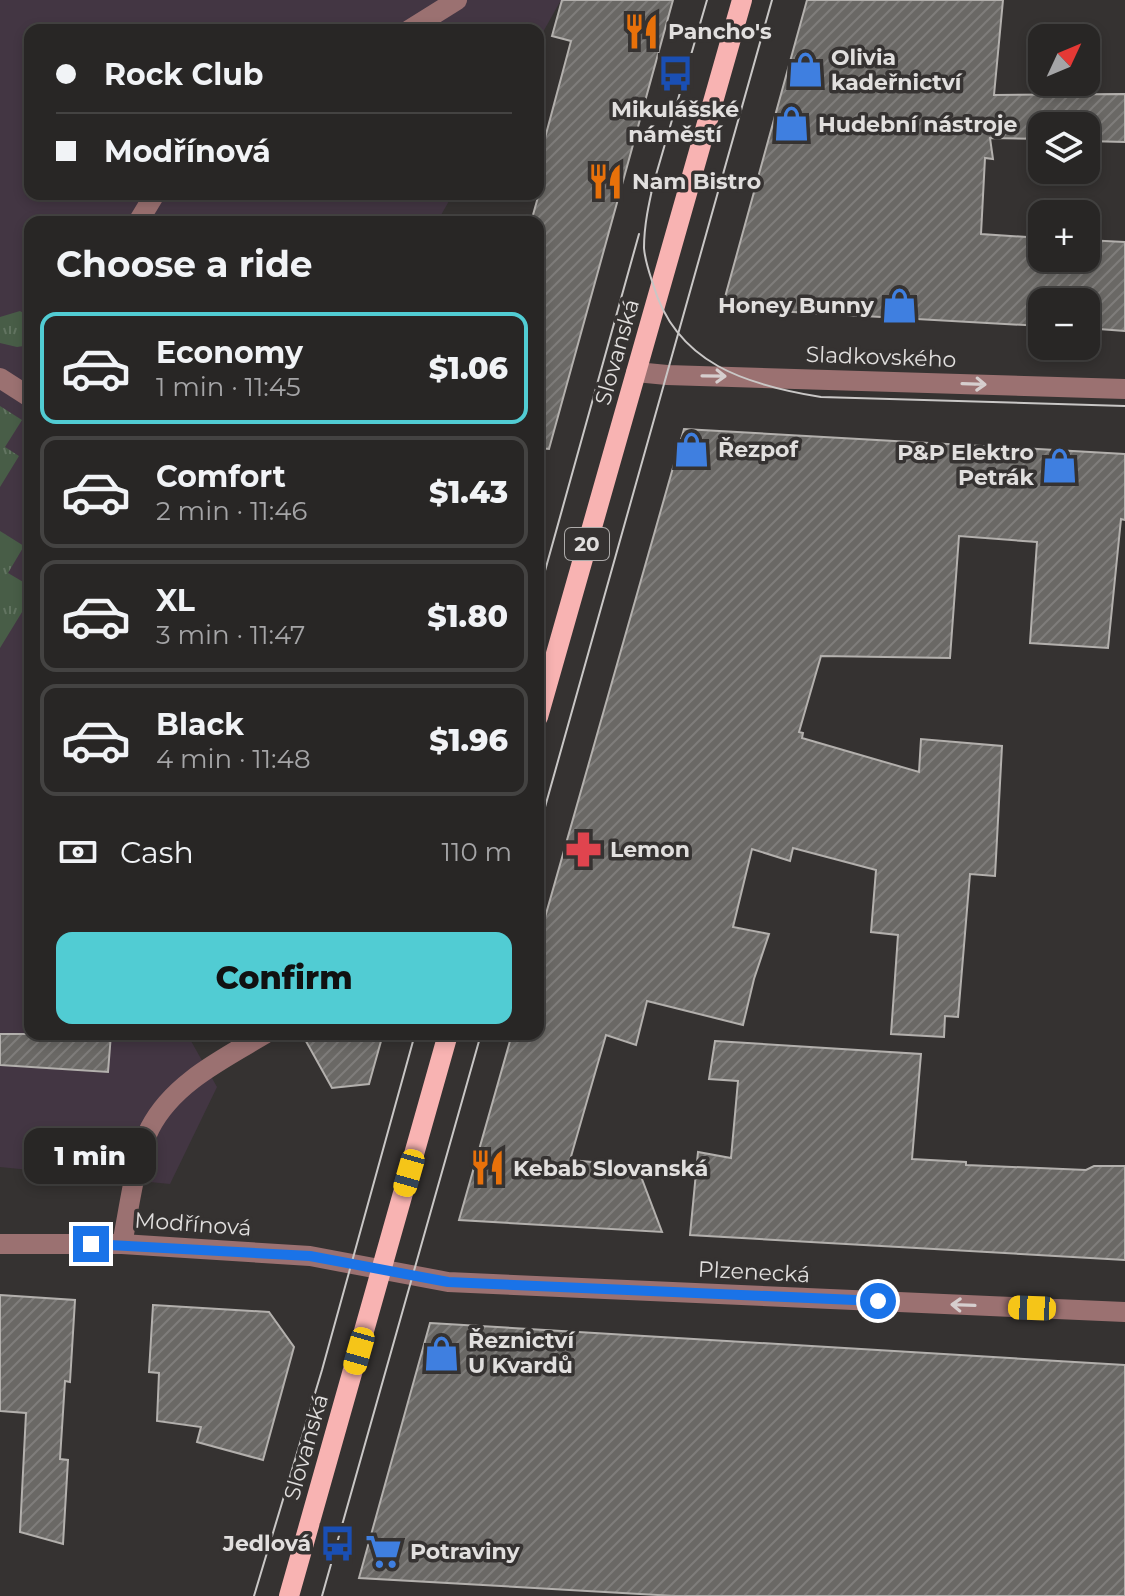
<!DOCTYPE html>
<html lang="en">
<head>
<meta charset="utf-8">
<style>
	:root { --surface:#282625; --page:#343232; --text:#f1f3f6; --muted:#a5a5a7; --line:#444342; --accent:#51ccd3 }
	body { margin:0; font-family:Montserrat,sans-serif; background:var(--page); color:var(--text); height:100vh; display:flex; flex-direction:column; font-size:30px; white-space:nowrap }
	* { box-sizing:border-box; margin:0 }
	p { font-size:26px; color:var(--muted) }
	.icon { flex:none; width:44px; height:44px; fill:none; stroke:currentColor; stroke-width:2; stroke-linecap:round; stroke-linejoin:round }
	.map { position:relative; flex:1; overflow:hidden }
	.side { position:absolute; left:24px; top:216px; width:520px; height:824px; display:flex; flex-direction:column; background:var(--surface); border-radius:16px; box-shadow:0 4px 12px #0003,0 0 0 2px var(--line) }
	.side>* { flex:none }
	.top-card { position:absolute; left:24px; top:24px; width:520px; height:176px; border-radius:16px; box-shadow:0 4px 12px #0003,0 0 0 2px var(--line); display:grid; align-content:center; height:176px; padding:0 32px; background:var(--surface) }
	.needle { width:52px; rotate:46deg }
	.controls { position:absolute; left:1028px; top:24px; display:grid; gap:16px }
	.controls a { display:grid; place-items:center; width:72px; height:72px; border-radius:16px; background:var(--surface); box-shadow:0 4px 12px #0003,0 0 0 2px var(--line); font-size:40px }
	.end { position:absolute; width:36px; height:36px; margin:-18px; border:10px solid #1a73e8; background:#fff; box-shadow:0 0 0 4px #fff }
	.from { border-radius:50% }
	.bubble { position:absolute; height:56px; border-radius:16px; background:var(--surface); box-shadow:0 4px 12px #0003,0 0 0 2px var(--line); font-size:26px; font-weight:800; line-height:56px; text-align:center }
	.car { position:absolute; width:24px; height:48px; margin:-24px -12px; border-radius:10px; box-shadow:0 0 6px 2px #0007; background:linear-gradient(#f5c518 24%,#345 0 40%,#f5c518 0 76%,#345 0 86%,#f5c518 0) }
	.top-card b { display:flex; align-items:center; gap:28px; height:76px; font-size:30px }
	.top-card b+b { border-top:2px solid var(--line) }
	.top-card i { width:20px; height:20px; background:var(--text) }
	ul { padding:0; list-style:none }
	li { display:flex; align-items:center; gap:24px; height:112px; margin:0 16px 12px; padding:0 16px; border:4px solid var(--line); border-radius:16px }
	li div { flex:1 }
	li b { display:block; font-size:30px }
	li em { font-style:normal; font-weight:800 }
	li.on { border-color:var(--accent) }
	li>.icon { width:72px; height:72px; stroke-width:1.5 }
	h2 { padding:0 32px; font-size:36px; line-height:96px }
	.pay { display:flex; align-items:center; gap:20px; height:88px; padding:0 32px; font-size:30px }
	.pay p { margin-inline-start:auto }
	.action { display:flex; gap:16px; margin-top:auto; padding:16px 32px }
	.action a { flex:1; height:92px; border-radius:16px; background:var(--accent); color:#111; font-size:32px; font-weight:800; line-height:92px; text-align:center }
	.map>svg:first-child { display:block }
	.commercial { fill:#433643 }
	.grass { fill:url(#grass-tufts) }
	.building { fill:url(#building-hatch); stroke:#b3b0ad; stroke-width:2 }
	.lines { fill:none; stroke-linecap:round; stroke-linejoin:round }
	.minor { stroke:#9b7171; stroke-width:20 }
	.major { stroke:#f8b3b2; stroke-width:20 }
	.tram { stroke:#c9c7c6; stroke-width:2 }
	.oneway { stroke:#d6cece }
	.route { stroke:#1a73e8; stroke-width:10 }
	.labels { text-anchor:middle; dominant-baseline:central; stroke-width:7; stroke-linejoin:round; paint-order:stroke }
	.shield { fill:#353231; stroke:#adabaa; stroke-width:2 }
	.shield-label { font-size:20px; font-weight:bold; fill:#e1dfde }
	.poi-label { font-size:22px; font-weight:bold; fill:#e1dfde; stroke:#353231; text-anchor:start }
	.street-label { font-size:22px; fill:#e1dfde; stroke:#353231 }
</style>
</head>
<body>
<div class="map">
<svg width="1125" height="1596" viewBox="0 0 1125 1596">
	<defs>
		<pattern id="grass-tufts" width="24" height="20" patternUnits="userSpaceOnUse" patternTransform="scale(2)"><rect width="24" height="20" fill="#485d47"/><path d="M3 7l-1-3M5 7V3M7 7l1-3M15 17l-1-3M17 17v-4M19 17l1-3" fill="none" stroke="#627461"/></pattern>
		<pattern id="building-hatch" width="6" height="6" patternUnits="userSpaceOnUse" patternTransform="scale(2)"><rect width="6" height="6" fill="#6a6865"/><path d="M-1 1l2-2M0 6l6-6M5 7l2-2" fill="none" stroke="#7f7d7b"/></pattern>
	</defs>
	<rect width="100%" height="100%" fill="#353231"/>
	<path class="commercial" d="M0 0H561L538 41V30H30V194H453L437 222H30V1034H187L217 1087 170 1184 0 1167Z"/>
	<path class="grass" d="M20 311 30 317V345L17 347 0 343V317Z
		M0 406 22 420 5 447 19 456 0 487Z
		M0 531 24 546 8 573 30 586V599L0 648Z"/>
	<path class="building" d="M562 0H673L549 449 538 448V222H531L538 197V164L571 41 552 36Z
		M807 0H1003L994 95 1125 94V142L1086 141V126H1042V139L990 138 993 159 985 158 981 234 1042 238V258H1086V240L1125 242V331L1086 328V302H1042V326L722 308Z
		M684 429 1125 454V520L1121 519 1108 648 1030 643 1037 542 959 536 950 658 821 656 799 732 803 733 802 738 919 772 921 739 1002 746 995 876 970 874 958 1017 945 1016 944 1037 891 1034 898 935 871 932 876 870 793 848 790 861 752 849 733 927 769 934 754 979 743 1025 647 1001 636 1045 606 1035 570 1160 637 1166 662 1232 459 1220 512 1034H538V942Z
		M0 1034H111L108 1072 0 1065Z
		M302 1034H383L369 1084 332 1088Z
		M715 1041 921 1054 912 1159 966 1162V1165L1086 1170 1094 1166H1125V1260L690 1235 698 1152 731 1158 738 1081 709 1079Z
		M0 1295 75 1300 70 1382 65 1381 60 1459 68 1460 63 1544 20 1532 26 1413 0 1411Z
		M153 1305 269 1312 294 1347 263 1460 197 1442 201 1427 157 1421 159 1373 149 1372Z
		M430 1323 1125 1365V1596H675L359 1578Z"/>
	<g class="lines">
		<path class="minor" d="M409 30 457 0
			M138 222 155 194
			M636 372 667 375 1125 389
			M0 378 28 396 30 393
			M0 1244H122L310 1256 448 1282 1125 1312
			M122 1244C129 1210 135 1158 150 1128 173 1083 223 1059 265 1034"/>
		<path class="major" d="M538 717 742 0
			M289 1596 448 1034"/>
		<path class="tram" d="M654 181C649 203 644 225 644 248 645 261 649 272 653 284 676 364 747 385 821 397L1125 406
			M651 192 707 0
			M538 596 639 234
			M538 832 772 0
			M254 1596 322 1370 415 1034
			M322 1596 481 1034"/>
	</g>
	<defs><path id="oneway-shaft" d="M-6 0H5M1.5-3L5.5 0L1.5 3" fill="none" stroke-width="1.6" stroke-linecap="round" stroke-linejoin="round" transform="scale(2)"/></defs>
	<g class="oneway">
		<use href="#oneway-shaft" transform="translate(714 376) rotate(1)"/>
		<use href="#oneway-shaft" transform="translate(974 384) rotate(2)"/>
		<use href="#oneway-shaft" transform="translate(963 1305) rotate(-178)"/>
	</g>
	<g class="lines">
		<path class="route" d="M91 1244 310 1256 448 1282 878 1301"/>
	</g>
	<defs>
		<symbol id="restaurant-bare" viewBox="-9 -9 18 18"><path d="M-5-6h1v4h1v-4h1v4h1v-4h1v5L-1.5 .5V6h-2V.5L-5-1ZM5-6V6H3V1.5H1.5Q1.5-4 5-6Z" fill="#e8710a" stroke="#353231" stroke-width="2.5" paint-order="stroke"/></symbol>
		<symbol id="shop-bare" viewBox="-9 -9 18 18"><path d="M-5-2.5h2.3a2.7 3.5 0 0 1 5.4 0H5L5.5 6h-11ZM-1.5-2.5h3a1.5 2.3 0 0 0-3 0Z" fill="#3f7fe0" stroke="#353231" stroke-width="2.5" paint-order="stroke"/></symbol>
		<symbol id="bus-bare" viewBox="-9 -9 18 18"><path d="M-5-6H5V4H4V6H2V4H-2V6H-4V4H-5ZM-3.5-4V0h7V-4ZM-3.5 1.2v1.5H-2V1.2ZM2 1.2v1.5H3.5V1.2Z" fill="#1a4fb4" stroke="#353231" stroke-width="2.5" paint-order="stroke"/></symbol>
		<symbol id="pharmacy-bare" viewBox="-9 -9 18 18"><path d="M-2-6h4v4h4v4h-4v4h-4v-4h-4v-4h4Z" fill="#e0444e" stroke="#353231" stroke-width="2.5" paint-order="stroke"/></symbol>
		<symbol id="supermarket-bare" viewBox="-9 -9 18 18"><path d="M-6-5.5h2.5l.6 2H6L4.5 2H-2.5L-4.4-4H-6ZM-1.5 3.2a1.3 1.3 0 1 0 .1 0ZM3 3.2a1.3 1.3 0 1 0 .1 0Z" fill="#3f7fe0" stroke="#353231" stroke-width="2.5" paint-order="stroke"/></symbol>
	</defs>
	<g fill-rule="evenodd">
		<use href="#restaurant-bare" x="616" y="6" width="51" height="51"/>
		<use href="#shop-bare" x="780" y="44" width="51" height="51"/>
		<use href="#bus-bare" x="650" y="48" width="51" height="51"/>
		<use href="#shop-bare" x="766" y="98" width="51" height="51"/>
		<use href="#restaurant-bare" x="580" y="156" width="51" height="51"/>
		<use href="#shop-bare" x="874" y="280" width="51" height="51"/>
		<use href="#shop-bare" x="666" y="424" width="51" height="51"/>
		<use href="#shop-bare" x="1034" y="440" width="51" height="51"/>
		<use href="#pharmacy-bare" x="558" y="824" width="51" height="51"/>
		<use href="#restaurant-bare" x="462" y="1142" width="51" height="51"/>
		<use href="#shop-bare" x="416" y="1328" width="51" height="51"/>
		<use href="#bus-bare" x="312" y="1518" width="51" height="51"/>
		<use href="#supermarket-bare" x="358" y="1526" width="51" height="51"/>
	</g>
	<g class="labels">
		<rect class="shield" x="565" y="528" width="44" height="32" rx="6"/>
		<g class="shield-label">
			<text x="587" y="544">20</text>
		</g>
		<g class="poi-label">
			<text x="668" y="31">Pancho's</text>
			<text x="831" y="57">Olivia<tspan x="831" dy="25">kadeřnictví</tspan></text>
			<text x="675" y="109" text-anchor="middle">Mikulášské<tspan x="675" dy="25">náměstí</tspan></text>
			<text x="818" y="124">Hudební nástroje</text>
			<text x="632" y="181">Nam Bistro</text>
			<text x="874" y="305" text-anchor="end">Honey Bunny</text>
			<text x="718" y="449">Řezpof</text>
			<text x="1034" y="452" text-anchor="end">P&amp;P Elektro<tspan x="1034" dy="25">Petrák</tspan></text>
			<text x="610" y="849">Lemon</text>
			<text x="513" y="1168">Kebab Slovanská</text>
			<text x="468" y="1340">Řeznictví<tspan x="468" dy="25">U Kvardů</tspan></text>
			<text x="311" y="1543" text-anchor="end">Jedlová</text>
			<text x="410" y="1551">Potraviny</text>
		</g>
		<g class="street-label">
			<text transform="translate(617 352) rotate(-74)">Slovanská</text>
			<text transform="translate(881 357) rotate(2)">Sladkovského</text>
			<text transform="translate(193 1224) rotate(4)">Modřínová</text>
			<text transform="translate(754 1272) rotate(3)">Plzenecká</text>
			<text transform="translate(306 1447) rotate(-74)">Slovanská</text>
		</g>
	</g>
</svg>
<div class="controls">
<a><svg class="needle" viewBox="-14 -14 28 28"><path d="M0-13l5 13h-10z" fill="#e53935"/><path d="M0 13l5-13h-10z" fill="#a5a5a7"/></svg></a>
<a><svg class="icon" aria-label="layers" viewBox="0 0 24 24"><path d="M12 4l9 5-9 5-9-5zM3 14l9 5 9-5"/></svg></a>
<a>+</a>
<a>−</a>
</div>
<i class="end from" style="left:878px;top:1301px"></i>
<i class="end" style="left:91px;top:1244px"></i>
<div class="bubble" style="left:24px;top:1128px;width:132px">1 min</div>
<i class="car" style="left:409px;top:1173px;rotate:196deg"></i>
<i class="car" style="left:1032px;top:1308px;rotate:272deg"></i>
<i class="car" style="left:359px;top:1351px;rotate:196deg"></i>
<div class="top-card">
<b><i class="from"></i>Rock Club</b>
<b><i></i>Modřínová</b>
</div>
<section class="side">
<h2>Choose a ride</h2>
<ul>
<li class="on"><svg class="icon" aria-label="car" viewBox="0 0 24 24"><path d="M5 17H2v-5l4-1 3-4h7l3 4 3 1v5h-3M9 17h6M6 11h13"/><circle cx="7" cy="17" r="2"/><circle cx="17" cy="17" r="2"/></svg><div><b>Economy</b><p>1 min · 11:45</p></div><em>$1.06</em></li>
<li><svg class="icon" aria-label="car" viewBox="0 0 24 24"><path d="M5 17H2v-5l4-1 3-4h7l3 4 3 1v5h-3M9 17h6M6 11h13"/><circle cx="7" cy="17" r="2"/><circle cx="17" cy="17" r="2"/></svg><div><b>Comfort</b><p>2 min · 11:46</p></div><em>$1.43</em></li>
<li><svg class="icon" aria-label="car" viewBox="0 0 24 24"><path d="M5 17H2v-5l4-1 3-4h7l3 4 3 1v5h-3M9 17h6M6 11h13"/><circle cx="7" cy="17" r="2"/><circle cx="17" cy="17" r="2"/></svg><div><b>XL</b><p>3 min · 11:47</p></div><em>$1.80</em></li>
<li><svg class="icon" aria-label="car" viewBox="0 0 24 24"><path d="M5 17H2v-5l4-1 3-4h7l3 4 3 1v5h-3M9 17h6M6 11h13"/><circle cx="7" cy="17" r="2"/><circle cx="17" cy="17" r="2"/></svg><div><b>Black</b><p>4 min · 11:48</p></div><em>$1.96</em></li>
</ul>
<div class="pay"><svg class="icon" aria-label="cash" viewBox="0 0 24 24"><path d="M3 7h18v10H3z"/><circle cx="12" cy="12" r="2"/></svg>Cash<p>110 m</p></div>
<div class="action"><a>Confirm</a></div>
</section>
</div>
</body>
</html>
